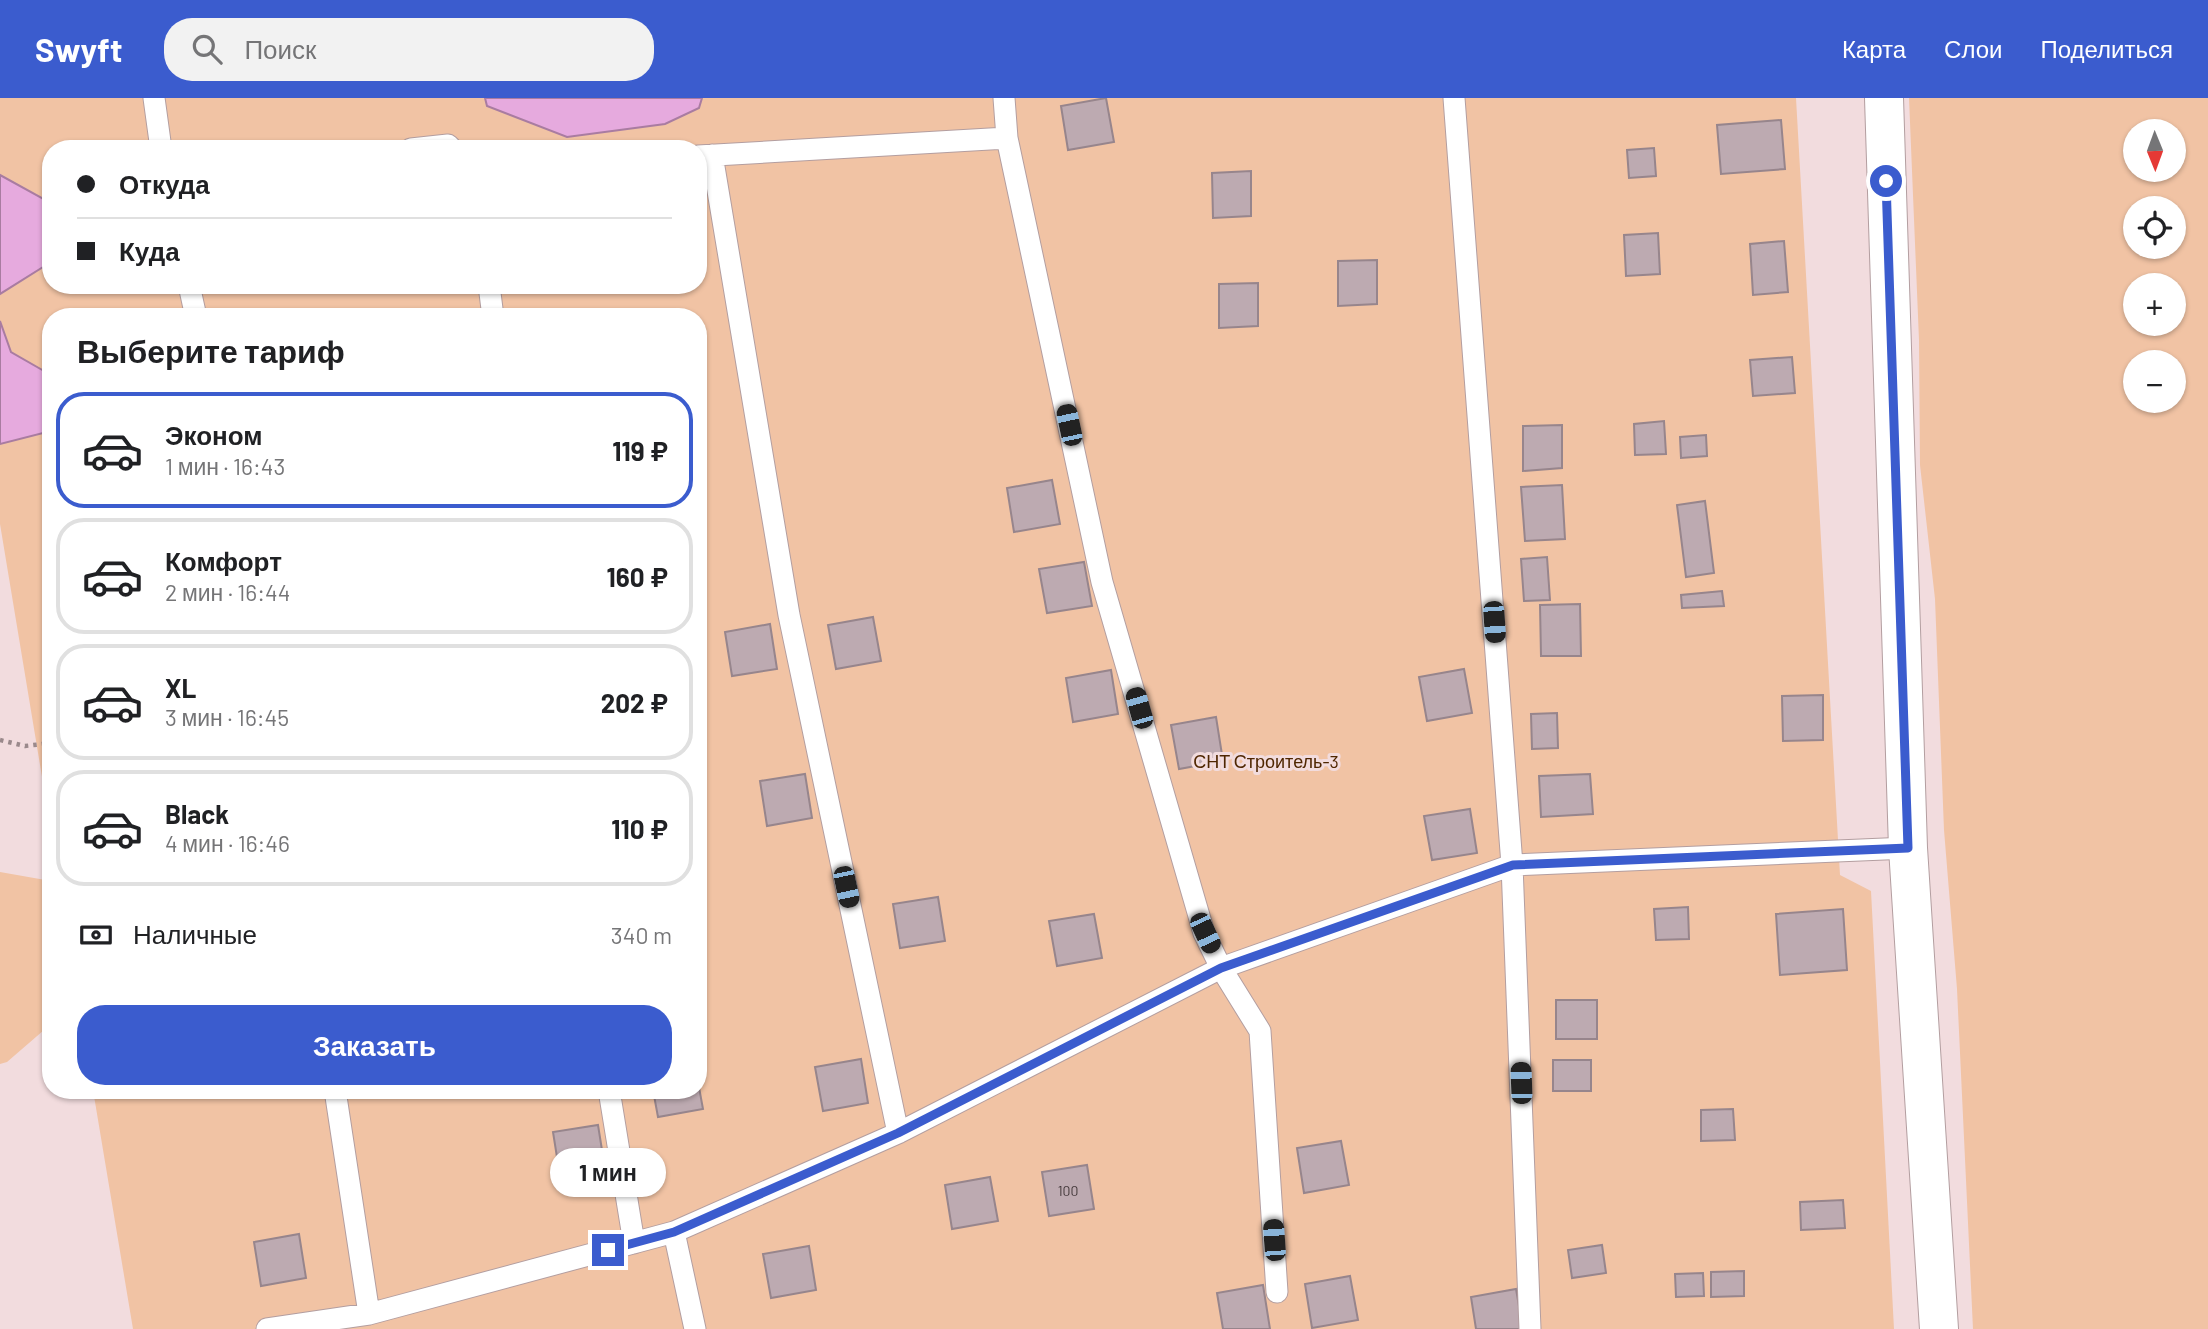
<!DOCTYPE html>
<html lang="ru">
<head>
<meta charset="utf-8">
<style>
	:root { --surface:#fff; --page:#f2f2f2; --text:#202124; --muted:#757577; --line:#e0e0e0; --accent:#3b5cce }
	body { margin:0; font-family:Barlow,sans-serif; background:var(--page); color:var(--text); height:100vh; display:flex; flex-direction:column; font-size:26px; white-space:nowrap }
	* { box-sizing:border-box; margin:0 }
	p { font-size:23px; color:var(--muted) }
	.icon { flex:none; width:38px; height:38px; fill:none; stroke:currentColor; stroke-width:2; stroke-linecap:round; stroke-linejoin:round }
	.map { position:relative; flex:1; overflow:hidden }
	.sheet { position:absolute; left:42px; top:210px; width:665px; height:791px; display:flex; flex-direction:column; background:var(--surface); border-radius:28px; box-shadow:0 2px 5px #0004 }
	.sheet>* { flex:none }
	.top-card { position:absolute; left:42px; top:42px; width:665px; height:154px; border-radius:28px; box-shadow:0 2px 5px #0004; display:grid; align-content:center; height:154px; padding:0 35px; background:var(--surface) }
	.needle { width:46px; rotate:179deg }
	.controls { position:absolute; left:2123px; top:21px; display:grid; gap:14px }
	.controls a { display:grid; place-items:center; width:63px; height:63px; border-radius:50%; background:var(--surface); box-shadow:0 2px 5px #0004; font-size:35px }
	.end { position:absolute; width:32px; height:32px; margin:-16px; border:9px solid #3b5cce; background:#fff; box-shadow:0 0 0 4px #fff }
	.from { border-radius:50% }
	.bubble { position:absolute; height:49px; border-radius:24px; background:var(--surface); box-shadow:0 2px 5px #0004; font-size:23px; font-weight:700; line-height:49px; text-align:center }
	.car { position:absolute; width:21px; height:42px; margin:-21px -10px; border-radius:9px; box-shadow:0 0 5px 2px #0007; background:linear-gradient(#222 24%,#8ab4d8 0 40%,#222 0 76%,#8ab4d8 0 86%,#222 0) }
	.top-card b { display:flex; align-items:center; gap:24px; height:66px; font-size:26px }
	.top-card b+b { border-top:2px solid var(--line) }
	.top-card i { width:18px; height:18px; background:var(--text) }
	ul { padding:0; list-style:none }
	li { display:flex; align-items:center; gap:21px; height:116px; margin:0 14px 10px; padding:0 21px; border:4px solid var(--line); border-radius:28px }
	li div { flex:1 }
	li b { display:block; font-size:26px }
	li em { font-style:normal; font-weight:700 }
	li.active { border-color:var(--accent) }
	li>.icon { width:63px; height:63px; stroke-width:1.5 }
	h2 { padding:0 35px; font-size:32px; line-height:84px }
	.pay { display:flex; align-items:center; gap:18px; height:77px; padding:0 35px; font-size:26px }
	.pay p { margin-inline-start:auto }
	.button { display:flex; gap:14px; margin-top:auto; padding:14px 35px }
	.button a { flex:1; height:80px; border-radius:28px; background:var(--accent); color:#fff; font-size:28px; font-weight:700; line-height:80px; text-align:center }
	header { display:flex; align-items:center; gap:42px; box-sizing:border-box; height:98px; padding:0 35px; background:var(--accent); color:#fff }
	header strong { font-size:33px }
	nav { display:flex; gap:38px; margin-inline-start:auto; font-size:24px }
	.search { width:490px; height:63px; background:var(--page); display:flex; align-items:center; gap:18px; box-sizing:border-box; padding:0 24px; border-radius:28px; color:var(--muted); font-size:26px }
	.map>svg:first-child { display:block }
	.green { fill:#f1c3a4; fill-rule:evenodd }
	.water { fill:#e6aade; stroke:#a97ca1; stroke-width:2 }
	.building { fill:#bdaab1; stroke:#97858c; stroke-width:2 }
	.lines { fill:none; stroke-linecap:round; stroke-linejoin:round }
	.lane-casing { stroke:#b39ea0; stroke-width:23 }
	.street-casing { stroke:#b39ea0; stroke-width:40 }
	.path { stroke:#9a898b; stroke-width:4.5; stroke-dasharray:3.5 5; stroke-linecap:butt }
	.lane { stroke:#fff; stroke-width:21 }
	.street { stroke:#fff; stroke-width:38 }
	.route { stroke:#3b5cce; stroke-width:9 }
	.labels { text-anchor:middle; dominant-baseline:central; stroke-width:6; stroke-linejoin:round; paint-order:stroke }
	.number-label { font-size:14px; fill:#43383a }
	.park-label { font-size:18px; fill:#4f2601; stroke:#f2dcde }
</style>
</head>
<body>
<header>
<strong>Swyft</strong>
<div class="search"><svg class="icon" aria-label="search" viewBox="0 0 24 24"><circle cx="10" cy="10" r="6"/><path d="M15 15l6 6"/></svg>Поиск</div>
<nav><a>Карта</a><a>Слои</a><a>Поделиться</a></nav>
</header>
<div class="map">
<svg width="2208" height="1231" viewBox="0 0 2208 1231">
	<rect width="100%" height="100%" fill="#f2dcde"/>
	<path class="green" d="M0 0H1796L1840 777 1871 793 1894 1231H133L93 992H698V219H51V733L0 426ZM51 51H698V187H51Z
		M1909 0H2208V1231H1973L1957 891 1944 732 1935 501 1920 367 1919 242ZM2135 33H2174V72H2135ZM2135 110H2174V149H2135ZM2135 187H2174V226H2135ZM2135 264H2174V303H2135Z
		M0 774 51 783V926L7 964 0 966Z"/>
	<path class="water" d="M485 0H702L699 10 665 26 567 39 487 8Z
		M0 77 51 105V164L0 196Z
		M0 223 11 254 51 277V333L0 346Z"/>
	<path class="building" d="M1106 0 1114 44 1068 52 1061 8Z
		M1781 22 1785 71 1721 76 1717 27Z
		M1654 50 1656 78 1629 80 1627 52Z
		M1251 73V118L1213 120 1212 75Z
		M1658 135 1660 176 1626 178 1624 137Z
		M1784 143 1788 194 1753 197 1750 146Z
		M1377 162V206L1338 208V163Z
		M1258 185V228L1219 230V186Z
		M1792 259 1795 295 1753 298 1750 262Z
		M1664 323 1666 356 1635 357 1634 326Z
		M1562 327V370L1523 373V328Z
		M1706 337 1707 358 1681 360 1680 339Z
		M1052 382 1060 426 1014 434 1007 390Z
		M1562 387 1565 441 1525 443 1521 389Z
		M1705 403 1714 475 1686 479 1677 407Z
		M1547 459 1550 502 1524 503 1521 461Z
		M1084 464 1092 508 1047 515 1039 471Z
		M1722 493 1724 508 1682 510 1681 497Z
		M1580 506 1581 558H1541L1540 507Z
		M873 519 881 563 836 571 828 527Z
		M770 526 777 571 732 578 725 534Z
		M1464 571 1472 615 1427 623 1419 579Z
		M1111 572 1118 616 1073 624 1066 580Z
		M1823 597V642L1783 643 1782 598Z
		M1557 615 1558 650 1532 651 1531 616Z
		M1216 619 1223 663 1179 671 1171 627Z
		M805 676 812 720 767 728 760 683Z
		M1590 676 1593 716 1541 719 1539 678Z
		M1470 711 1477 755 1432 762 1424 718Z
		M938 799 945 843 900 850 893 806Z
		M1688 809 1689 841 1656 842 1654 811Z
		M1843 811 1847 872 1780 877 1776 816Z
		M1094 816 1102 860 1057 868 1049 823Z
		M1556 902H1597V941H1556Z
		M861 961 868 1005 823 1013 815 969Z
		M1553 962H1591V993H1553Z
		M698 984 703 1011 658 1019 653 992H698Z
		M1733 1011 1735 1042 1701 1043V1012Z
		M598 1027 605 1071 560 1078 553 1034Z
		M1341 1043 1349 1087 1304 1095 1297 1050Z
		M1087 1067 1094 1111 1049 1118 1042 1074Z
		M990 1079 998 1123 952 1131 945 1087Z
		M1843 1102 1845 1130 1801 1132 1800 1104Z
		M299 1136 306 1180 261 1188 254 1144Z
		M1602 1147 1606 1175 1572 1180 1568 1152Z
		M809 1148 816 1192 771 1200 763 1156Z
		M1744 1173V1198L1711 1199V1174Z
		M1703 1175 1704 1198 1676 1199 1675 1176Z
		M1350 1178 1358 1222 1312 1230 1305 1186Z
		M1263 1187 1270 1231H1223L1217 1195Z
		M1516 1191 1523 1231H1476L1471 1199Z"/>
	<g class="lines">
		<defs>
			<path id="lane" d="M154 0 161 51
				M1004 0 1007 40 1102 484 1204 835 1221 870 1260 933 1277 1194
				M1454 0 1512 767 1530 1231
				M411 51 448 47 452 51
				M712 57 789 517 898 1035
				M698 58 1007 40
				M189 187 196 219
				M489 187 493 219
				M335 992 369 1216
				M609 992 634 1145
				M674 1134 695 1231
				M267 1231 369 1216 674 1134 898 1035 1221 870 1512 767 1908 750"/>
			<path id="street" d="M1884 0 1908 750 1939 1231"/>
		</defs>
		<use href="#lane" class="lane-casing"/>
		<use href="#street" class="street-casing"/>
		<path class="path" d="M0 642 25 648 51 645"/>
		<use href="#lane" class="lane"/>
		<use href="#street" class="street"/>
	</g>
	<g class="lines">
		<path class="route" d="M608 1152 674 1134 898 1035 1221 870 1513 767 1908 750 1886 83"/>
	</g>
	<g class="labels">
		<g class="number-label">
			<text x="1068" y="1092">100</text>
		</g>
		<g class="park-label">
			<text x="1266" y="663">СНТ Строитель-3</text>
		</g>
	</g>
</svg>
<div class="controls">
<a><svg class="needle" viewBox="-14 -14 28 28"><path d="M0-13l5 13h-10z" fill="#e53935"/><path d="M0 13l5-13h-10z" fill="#757577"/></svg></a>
<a><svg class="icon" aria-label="locate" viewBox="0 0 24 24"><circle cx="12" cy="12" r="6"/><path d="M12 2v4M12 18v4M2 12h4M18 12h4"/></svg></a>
<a>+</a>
<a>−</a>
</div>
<i class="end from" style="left:1886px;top:83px"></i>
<i class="end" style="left:608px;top:1152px"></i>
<div class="bubble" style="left:550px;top:1050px;width:116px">1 мин</div>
<i class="car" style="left:1069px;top:327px;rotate:348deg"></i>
<i class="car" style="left:1494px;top:524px;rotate:176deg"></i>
<i class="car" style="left:1139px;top:610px;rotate:344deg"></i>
<i class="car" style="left:846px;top:789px;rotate:168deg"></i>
<i class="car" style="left:1205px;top:835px;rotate:155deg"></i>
<i class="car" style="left:1521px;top:985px;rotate:358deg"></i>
<i class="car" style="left:1274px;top:1142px;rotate:356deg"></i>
<div class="top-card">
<b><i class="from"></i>Откуда</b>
<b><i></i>Куда</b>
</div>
<section class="sheet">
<h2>Выберите тариф</h2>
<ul>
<li class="active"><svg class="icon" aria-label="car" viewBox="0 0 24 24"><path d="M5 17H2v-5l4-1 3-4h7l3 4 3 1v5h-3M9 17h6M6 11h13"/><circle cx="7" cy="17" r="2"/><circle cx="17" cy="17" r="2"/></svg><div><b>Эконом</b><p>1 мин · 16:43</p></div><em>119 ₽</em></li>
<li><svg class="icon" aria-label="car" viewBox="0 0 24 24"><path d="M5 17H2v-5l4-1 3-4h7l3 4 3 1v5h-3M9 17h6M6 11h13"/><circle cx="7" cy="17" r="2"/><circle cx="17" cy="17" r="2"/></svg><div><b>Комфорт</b><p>2 мин · 16:44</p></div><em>160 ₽</em></li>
<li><svg class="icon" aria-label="car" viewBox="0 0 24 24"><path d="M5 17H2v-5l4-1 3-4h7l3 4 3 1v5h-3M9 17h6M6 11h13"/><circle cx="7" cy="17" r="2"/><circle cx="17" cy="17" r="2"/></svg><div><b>XL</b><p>3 мин · 16:45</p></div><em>202 ₽</em></li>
<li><svg class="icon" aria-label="car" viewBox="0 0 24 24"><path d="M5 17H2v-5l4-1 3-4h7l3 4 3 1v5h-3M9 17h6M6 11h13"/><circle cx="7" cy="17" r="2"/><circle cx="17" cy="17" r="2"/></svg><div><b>Black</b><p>4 мин · 16:46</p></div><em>110 ₽</em></li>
</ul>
<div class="pay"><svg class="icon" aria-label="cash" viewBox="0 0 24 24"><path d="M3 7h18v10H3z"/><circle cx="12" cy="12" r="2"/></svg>Наличные<p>340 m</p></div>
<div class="button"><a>Заказать</a></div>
</section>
</div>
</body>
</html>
